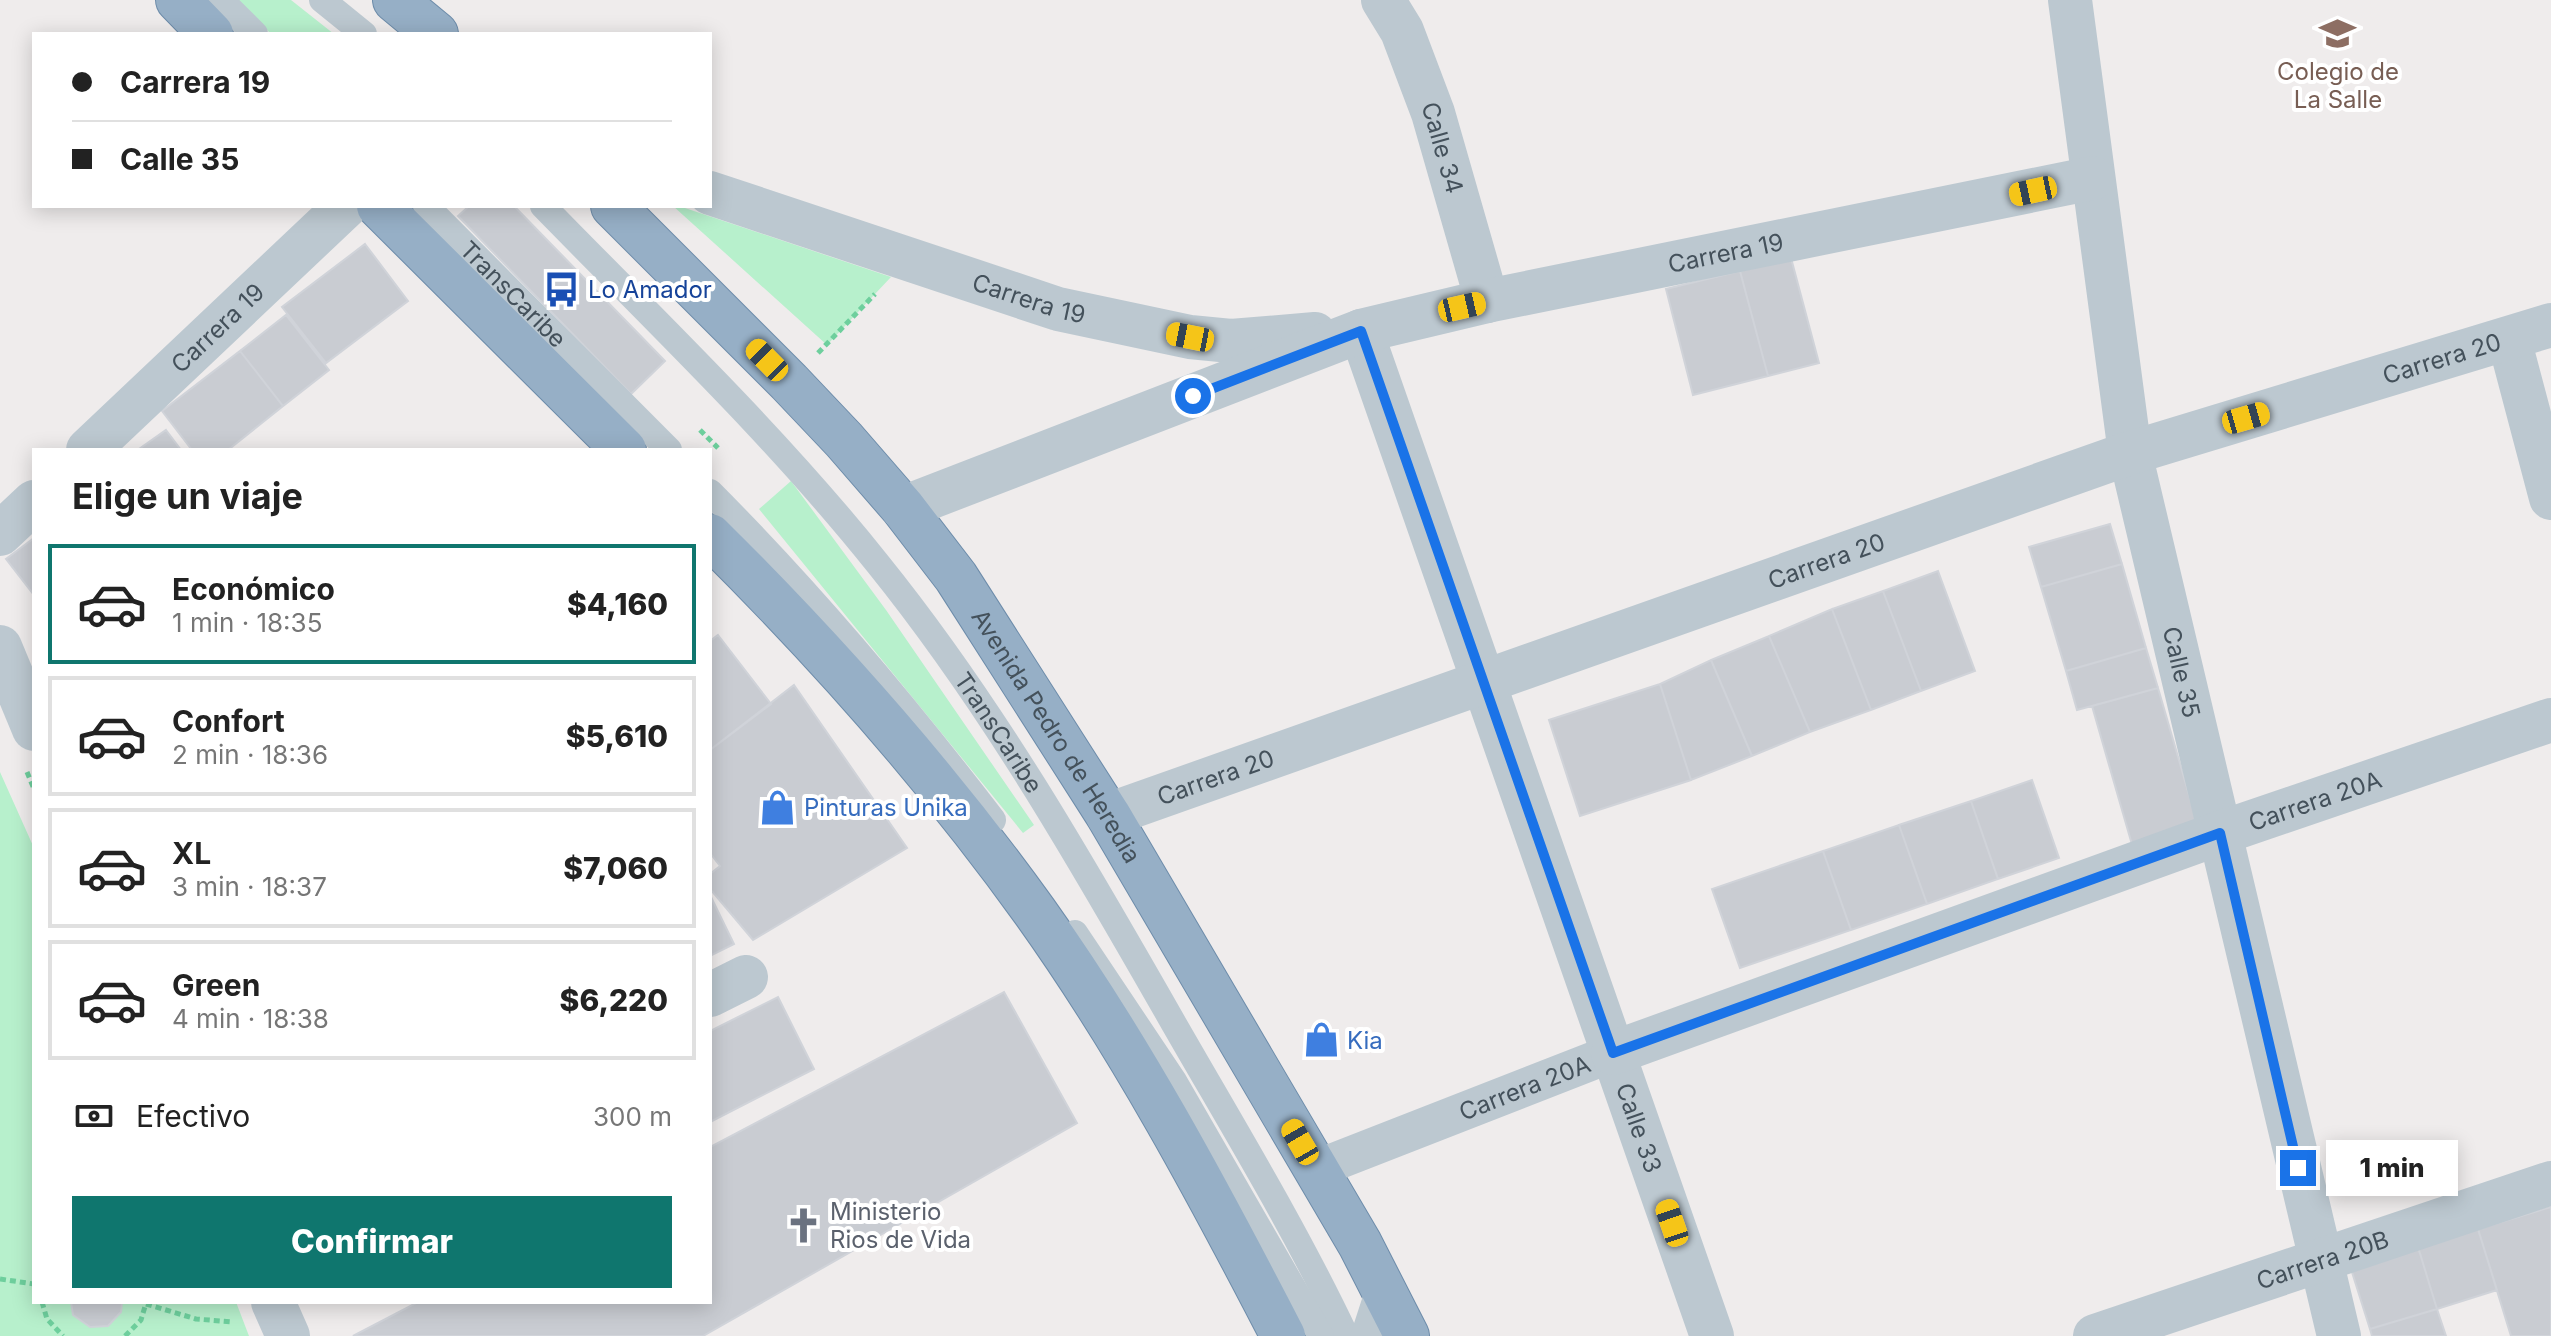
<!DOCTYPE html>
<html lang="es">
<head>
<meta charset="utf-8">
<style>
	:root { --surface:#fff; --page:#f2f2f2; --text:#222; --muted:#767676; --line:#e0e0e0; --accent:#0f766e }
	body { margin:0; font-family:Inter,sans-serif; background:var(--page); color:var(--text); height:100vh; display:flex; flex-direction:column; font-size:30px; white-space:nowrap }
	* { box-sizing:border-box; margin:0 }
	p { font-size:26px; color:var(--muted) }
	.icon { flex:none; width:44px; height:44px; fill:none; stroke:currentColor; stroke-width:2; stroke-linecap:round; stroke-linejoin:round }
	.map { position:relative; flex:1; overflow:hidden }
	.details { position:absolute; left:32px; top:448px; width:680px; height:856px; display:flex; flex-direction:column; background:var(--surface); border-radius:0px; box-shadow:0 4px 20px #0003 }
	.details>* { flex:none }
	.guide { position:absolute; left:32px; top:32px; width:680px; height:176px; border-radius:0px; box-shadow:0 4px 20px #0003; display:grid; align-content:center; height:176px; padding:0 40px; background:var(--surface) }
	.end { position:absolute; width:36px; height:36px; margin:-18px; border:10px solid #1a73e8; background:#fff; box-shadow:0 0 0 4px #fff }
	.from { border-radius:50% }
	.bubble { position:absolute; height:56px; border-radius:0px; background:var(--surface); box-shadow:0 4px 20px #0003; font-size:26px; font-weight:800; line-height:56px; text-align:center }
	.car { position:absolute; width:24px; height:48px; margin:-24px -12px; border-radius:10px; box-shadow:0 0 6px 2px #0007; background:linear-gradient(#f5c518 24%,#345 0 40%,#f5c518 0 76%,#345 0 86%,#f5c518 0) }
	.guide b { display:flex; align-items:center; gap:28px; height:76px; font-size:30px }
	.guide b+b { border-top:2px solid var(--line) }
	.guide i { width:20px; height:20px; background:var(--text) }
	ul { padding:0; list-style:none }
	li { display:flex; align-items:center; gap:24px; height:120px; margin:0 16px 12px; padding:0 24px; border:4px solid var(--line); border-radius:0px }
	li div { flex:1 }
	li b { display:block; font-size:30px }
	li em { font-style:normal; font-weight:800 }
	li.selected { border-color:var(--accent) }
	li>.icon { width:72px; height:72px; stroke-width:1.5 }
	h2 { padding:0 40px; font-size:36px; line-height:96px }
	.pay { display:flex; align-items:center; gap:20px; height:88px; padding:0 40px; font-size:30px }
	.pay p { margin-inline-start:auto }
	.button { display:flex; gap:16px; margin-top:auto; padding:16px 40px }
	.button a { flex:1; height:92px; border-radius:0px; background:var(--accent); color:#fff; font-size:32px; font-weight:800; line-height:92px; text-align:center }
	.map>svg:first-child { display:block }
	.green { fill:#b7f0cc }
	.building { fill:#c9ccd2; stroke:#d0d3d9; stroke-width:2 }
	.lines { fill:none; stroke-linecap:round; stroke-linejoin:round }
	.trunk-casing { stroke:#6d8caa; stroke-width:46 }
	.path { stroke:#6ecf9d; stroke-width:5; stroke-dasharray:6 4; stroke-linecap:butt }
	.service { stroke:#bcc8d0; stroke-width:26 }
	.pedestrian { stroke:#bcc8d0; stroke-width:38 }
	.minor { stroke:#bcc8d0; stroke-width:44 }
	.tertiary { stroke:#bcc8d0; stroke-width:44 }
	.trunk { stroke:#96afc6; stroke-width:44 }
	.route { stroke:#1a73e8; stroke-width:10 }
	.labels { text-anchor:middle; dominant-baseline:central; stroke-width:8; stroke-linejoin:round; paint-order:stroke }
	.education-label { font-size:24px; fill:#785e54; stroke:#fff }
	.street-label { font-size:24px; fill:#44515b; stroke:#fff }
	.transit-label { font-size:24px; fill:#164399; stroke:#fff; text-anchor:start }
	.shop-label { font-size:24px; fill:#366cbe; stroke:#fff; text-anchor:start }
	.worship-label { font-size:24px; fill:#5b616d; stroke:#fff; text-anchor:start }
</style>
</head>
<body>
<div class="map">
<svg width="2551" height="1336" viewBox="0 0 2551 1336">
	<rect width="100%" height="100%" fill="#efecec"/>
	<path class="green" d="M237 0H291L334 34H271Z
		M673 206H679L891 277 827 345Z
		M791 481 886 610 1034 825 1023 833 759 509Z
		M0 772 34 848V1302H236L249 1336H0Z"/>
	<path class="building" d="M469 206H514L665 361 631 394 458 216Z
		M365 244 408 301 326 363 282 307Z
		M1791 258 1819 363 1768 376 1740 271Z
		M1740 271 1768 376 1693 395 1666 289Z
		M286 315 329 370 283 406 240 351Z
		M240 351 283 406 228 450H192L162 411Z
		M166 430 181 450H139V449Z
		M2110 524 2122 564 2041 587 2029 547Z
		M34 538V595L6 559Z
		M2122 564 2146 648 2066 671 2041 587Z
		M1938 571 1975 671 1921 691 1883 591Z
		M1883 591 1921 691 1871 710 1832 609Z
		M1832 609 1871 710 1810 732 1769 636Z
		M718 635 771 704 710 750V641Z
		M1769 636 1810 732 1752 756 1711 660Z
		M2146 648 2158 688 2077 710 2066 671Z
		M1711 660 1752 756 1691 780 1660 684Z
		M1660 684 1691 780 1580 816 1549 720Z
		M794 685 907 848 753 940 710 889V874L720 866 710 853V750Z
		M2158 688 2199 829 2133 848 2092 706Z
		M2032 780 2059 858 1998 879 1971 801Z
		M1971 801 1998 879 1927 904 1899 825Z
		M1899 825 1927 904 1851 930 1823 851Z
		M1823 851 1851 930 1740 968 1712 889Z
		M710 895 734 944 710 956Z
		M1004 992 1077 1123 703 1336H353L418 1302H710V1147Z
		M778 997 814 1069 710 1122V1031Z
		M2551 1207V1336H2511L2478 1229Z
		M2478 1229 2497 1290 2437 1309 2418 1247Z
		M2418 1247 2437 1309 2370 1329 2351 1269Z
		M71 1302H122L121 1312 108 1326 90 1327 73 1315Z
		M2437 1309 2446 1336H2372L2370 1329Z"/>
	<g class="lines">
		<defs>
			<g id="trunk">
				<path d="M178 0 211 34"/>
				<path d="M395 0 436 34"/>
				<path d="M379 206 624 450"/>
				<path id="s13" d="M613 206 789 382 844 440 903 508 956 577 1108 815 1360 1244 1407 1336"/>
				<path d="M710 536C828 653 938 777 1035 912 1130 1045 1208 1191 1283 1336"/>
			</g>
		</defs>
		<use href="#trunk" class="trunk-casing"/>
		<path class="path" d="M818 353 875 294
			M700 430 718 448
			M27 772 34 789
			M0 1279 34 1284
			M42 1302 47 1319 63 1336
			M146 1304 196 1319 233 1322
			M125 1336 141 1320 146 1303"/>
		<g class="service">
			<path d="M221 0 255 34"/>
			<path d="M322 0 364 34"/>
			<path id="s1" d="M426 206 669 450"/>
			<path id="s2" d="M543 206C657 323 776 436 878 564 991 704 1081 861 1170 1017 1230 1122 1294 1226 1346 1336"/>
			<path d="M710 492C812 594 905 705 993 820"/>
			<path d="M1075 933 1174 1081 1321 1336"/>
		</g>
		<path class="pedestrian" id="s3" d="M1316 1169 1613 1053"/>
		<g class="minor">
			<path id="s4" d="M1383 0 1402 31 1433 113 1487 301"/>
			<path id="s5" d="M2070 0 2130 453 2339 1336"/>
			<path id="s6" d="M710 193 1058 309 1190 337 1231 341 1315 334"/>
			<path id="s7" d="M1361 331 1712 1336"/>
			<path d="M2509 339 2551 498"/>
			<path id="s8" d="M88 450 346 206"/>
			<path id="s9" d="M903 508 1361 331 1487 301 2093 178"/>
			<path d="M0 534 34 502"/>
			<path d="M710 995 746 977"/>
			<path id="s10" d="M1613 1053 2220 833 2551 720"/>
			<path id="s11" d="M2095 1336 2551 1183"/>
		</g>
		<g class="tertiary">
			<path d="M0 647 34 729"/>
			<path id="s12" d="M1108 815 2130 453 2551 325"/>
			<path d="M273 1302 288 1336"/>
			<path d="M1373 1336 1386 1296"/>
		</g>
		<use href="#trunk" class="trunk"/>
	</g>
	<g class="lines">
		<path class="route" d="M1193 396 1361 331 1613 1053 2220 833 2298 1168"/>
	</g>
	<defs>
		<symbol id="school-bare" viewBox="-9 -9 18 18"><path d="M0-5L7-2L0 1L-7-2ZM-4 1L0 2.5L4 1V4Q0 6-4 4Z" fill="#8d6e63" stroke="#fff" stroke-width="2.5" paint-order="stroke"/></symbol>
		<symbol id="bus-bare" viewBox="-9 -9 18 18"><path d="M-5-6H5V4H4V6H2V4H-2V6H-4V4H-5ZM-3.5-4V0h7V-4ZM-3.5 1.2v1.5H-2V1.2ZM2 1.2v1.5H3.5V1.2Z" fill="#1a4fb4" stroke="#fff" stroke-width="2.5" paint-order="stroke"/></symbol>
		<symbol id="shop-bare" viewBox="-9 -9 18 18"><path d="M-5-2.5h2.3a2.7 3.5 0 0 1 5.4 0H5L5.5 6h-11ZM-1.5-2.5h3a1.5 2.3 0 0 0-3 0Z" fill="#3f7fe0" stroke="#fff" stroke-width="2.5" paint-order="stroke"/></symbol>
		<symbol id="church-bare" viewBox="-9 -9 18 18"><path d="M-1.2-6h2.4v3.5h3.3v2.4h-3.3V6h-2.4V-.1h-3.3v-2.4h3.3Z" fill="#6b7280" stroke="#fff" stroke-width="2.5" paint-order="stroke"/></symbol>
	</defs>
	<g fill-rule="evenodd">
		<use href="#school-bare" x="2312" y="8" width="51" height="51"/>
		<use href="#bus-bare" x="536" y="264" width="51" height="51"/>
		<use href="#shop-bare" x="752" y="782" width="51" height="51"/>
		<use href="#shop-bare" x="1296" y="1014" width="51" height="51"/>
		<use href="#church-bare" x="778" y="1200" width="51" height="51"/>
	</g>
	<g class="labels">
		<g class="education-label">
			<text x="2338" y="71">Colegio de<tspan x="2338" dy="28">La Salle</tspan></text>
		</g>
		<g class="street-label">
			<text stroke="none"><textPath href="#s4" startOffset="160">Calle 34</textPath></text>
			<text stroke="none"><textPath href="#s9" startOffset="864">Carrera 19</textPath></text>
			<text stroke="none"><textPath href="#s1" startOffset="124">TransCaribe</textPath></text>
			<text stroke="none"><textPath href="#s6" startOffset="336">Carrera 19</textPath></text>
			<text stroke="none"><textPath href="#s8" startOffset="178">Carrera 19</textPath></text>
			<text stroke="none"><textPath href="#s12" startOffset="1410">Carrera 20</textPath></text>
			<text stroke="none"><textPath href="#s12" startOffset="762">Carrera 20</textPath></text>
			<text stroke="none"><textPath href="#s5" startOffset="682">Calle 35</textPath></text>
			<text stroke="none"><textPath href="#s2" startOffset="698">TransCaribe</textPath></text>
			<text stroke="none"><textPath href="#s13" startOffset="694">Avenida Pedro de Heredia</textPath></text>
			<text stroke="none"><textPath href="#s12" startOffset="114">Carrera 20</textPath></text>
			<text stroke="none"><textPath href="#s10" startOffset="746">Carrera 20A</textPath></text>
			<text stroke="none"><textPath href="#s3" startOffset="224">Carrera 20A</textPath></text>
			<text stroke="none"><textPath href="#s7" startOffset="844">Calle 33</textPath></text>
			<text stroke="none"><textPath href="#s11" startOffset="240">Carrera 20B</textPath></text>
		</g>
		<g class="transit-label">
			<text x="588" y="289">Lo Amador</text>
		</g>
		<g class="shop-label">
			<text x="804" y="807">Pinturas Unika</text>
			<text x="1347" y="1040">Kia</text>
		</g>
		<g class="worship-label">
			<text x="830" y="1211">Ministerio<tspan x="830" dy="28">Rios de Vida</tspan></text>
		</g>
	</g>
</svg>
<i class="end from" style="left:1193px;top:396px"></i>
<i class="end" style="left:2298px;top:1168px"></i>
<div class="bubble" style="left:2326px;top:1140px;width:132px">1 min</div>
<i class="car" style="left:2033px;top:191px;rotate:258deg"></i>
<i class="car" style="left:1462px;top:307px;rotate:77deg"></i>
<i class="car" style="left:1190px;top:337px;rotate:281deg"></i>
<i class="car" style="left:767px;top:360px;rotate:315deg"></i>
<i class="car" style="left:2246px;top:418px;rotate:74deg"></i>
<i class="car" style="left:1300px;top:1142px;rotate:330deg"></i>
<i class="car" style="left:1672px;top:1223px;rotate:341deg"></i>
<div class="guide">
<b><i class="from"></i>Carrera 19</b>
<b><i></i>Calle 35</b>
</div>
<section class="details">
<h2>Elige un viaje</h2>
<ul>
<li class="selected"><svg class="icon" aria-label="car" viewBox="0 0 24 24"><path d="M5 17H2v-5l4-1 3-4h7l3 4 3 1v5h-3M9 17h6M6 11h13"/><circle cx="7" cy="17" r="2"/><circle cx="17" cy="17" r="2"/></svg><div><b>Económico</b><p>1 min · 18:35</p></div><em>$4,160</em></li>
<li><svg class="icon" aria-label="car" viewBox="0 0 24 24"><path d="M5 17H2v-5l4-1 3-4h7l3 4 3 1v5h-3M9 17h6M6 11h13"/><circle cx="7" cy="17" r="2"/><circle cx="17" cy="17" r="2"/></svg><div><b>Confort</b><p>2 min · 18:36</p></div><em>$5,610</em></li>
<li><svg class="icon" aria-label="car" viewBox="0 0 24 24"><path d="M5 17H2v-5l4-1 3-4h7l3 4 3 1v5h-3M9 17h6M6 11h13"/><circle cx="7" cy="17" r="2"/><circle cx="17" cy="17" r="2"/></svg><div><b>XL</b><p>3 min · 18:37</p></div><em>$7,060</em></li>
<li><svg class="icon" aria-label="car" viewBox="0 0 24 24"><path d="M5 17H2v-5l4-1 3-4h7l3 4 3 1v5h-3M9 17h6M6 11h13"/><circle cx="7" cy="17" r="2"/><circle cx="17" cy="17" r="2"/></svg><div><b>Green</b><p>4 min · 18:38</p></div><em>$6,220</em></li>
</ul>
<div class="pay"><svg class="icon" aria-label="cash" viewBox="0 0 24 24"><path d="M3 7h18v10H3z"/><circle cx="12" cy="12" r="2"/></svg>Efectivo<p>300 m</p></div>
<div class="button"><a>Confirmar</a></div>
</section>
</div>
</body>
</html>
